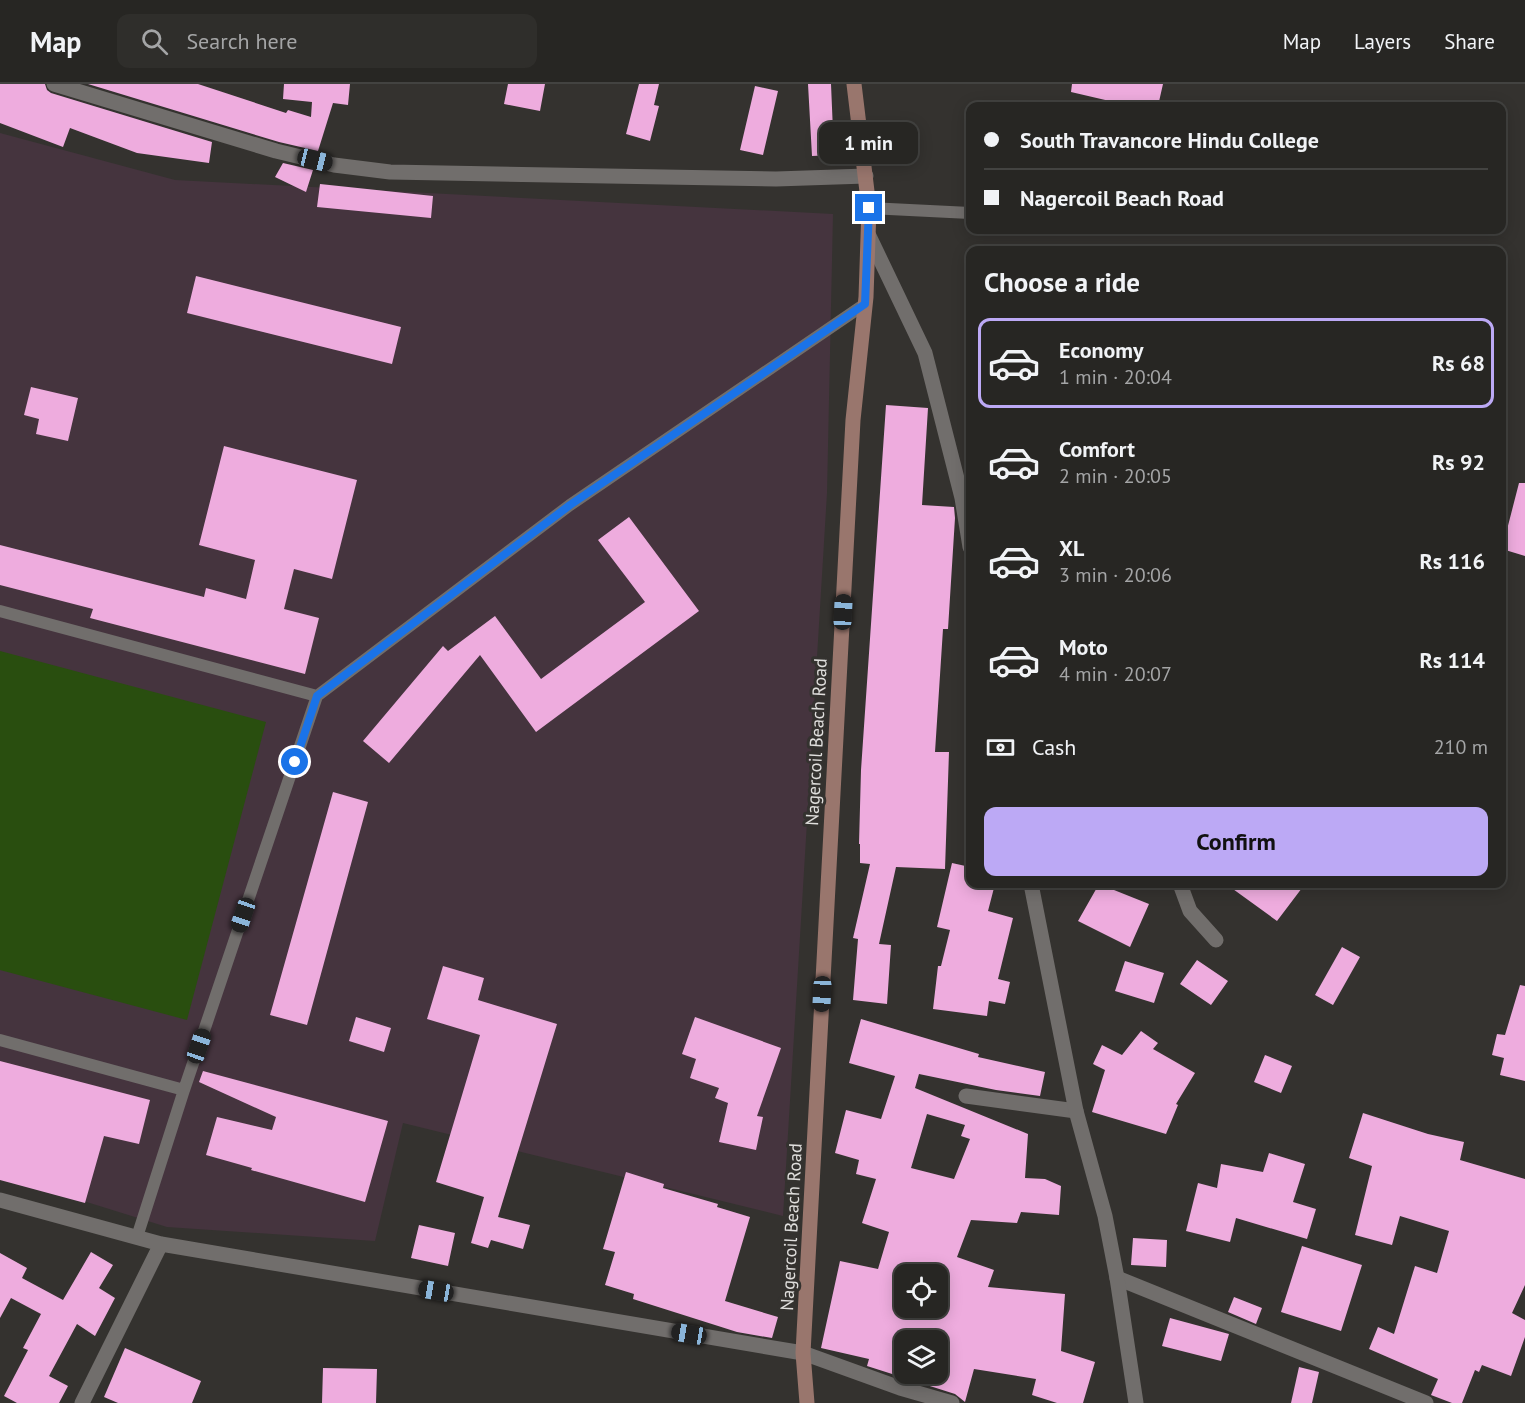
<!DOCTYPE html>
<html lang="en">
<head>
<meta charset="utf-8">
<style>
	:root { --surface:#272623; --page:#2f2e2b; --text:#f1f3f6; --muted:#a4a5a6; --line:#434341; --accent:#bca9f5 }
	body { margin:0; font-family:"PT Sans",sans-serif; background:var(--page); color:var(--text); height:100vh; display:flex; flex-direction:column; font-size:22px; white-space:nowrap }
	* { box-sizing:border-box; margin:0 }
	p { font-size:20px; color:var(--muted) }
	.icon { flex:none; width:33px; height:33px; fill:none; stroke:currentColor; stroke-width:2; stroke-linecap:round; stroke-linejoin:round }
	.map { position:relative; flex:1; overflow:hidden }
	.drawer { position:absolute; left:966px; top:162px; width:540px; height:642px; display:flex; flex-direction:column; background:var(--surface); border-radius:12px; box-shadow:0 3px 15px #0003,0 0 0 2px var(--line) }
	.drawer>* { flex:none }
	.guide { position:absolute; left:966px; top:18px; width:540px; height:132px; border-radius:12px; box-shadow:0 3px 15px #0003,0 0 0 2px var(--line); display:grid; align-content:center; height:132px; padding:0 18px; background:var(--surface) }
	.tools { position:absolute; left:894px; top:1180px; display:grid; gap:12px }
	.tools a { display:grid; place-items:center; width:54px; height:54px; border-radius:12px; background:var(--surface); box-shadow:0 3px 15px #0003,0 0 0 2px var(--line); font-size:30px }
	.end { position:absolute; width:27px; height:27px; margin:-14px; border:8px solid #1a73e8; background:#fff; box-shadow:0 0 0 3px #fff }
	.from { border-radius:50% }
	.bubble { position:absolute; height:42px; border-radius:12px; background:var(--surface); box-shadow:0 3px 15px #0003,0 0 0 2px var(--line); font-size:20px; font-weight:800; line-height:42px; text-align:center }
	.car { position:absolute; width:18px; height:36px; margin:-18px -9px; border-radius:8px; box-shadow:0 0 4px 2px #0007; background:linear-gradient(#222 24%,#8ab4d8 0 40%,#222 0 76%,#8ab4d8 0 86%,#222 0) }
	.guide b { display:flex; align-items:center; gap:21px; height:57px; font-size:22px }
	.guide b+b { border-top:2px solid var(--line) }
	.guide i { width:15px; height:15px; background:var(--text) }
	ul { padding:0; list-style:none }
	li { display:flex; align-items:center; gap:18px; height:90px; margin:0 12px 9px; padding:0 6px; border:3px solid transparent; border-radius:12px }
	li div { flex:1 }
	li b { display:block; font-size:22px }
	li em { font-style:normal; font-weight:800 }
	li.current { border-color:var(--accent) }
	li>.icon { width:54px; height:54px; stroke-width:1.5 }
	h2 { padding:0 18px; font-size:27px; line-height:72px }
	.pay { display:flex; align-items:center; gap:15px; height:66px; padding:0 18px; font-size:22px }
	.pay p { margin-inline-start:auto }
	.primary-button { display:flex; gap:12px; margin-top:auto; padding:12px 18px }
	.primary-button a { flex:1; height:69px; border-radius:12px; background:var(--accent); color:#111; font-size:24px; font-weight:800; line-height:69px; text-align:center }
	header { display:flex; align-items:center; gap:36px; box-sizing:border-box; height:84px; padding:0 30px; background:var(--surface); border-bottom:2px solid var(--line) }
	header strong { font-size:28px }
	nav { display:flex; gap:33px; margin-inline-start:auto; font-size:21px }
	.search { width:420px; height:54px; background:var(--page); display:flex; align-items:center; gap:15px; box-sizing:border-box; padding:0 21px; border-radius:12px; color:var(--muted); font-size:22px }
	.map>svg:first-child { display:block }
	.education { fill:#45343e }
	.green { fill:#294e0f }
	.building { fill:#eeacde; fill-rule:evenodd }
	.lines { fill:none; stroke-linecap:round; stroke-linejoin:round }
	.service { stroke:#716e6c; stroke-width:12 }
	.minor { stroke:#716e6c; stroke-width:15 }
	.tertiary { stroke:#716e6c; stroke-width:15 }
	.secondary { stroke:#99766d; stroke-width:15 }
	.route { stroke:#1a73e8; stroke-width:8 }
	.labels { text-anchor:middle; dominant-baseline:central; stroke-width:6; stroke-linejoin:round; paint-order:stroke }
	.street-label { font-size:18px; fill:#e0dfdd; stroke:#34322f }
</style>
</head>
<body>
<header>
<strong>Map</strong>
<div class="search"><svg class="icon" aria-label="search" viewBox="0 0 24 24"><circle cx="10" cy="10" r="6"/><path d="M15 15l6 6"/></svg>Search here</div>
<nav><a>Map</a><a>Layers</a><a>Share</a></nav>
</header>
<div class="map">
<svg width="1525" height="1319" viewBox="0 0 1525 1319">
	<rect width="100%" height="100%" fill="#34322f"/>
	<path class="education" d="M0 49 175 96 833 130 827 409 783 1132 403 1039 375 1157 167 1143 0 1091Z"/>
	<path class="green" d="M0 567 266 638 187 936 0 886Z"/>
	<path class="building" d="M0 0H45L47 6 51 9 212 58 209 79 137 69 70 44 63 63 0 39Z
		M88 0H198L286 29 288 26 311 33 312 18 283 15 284 0H350L348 21 333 19 318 67 279 58Z
		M508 0H545L540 27 504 20Z
		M639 0H659L654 21 659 22 650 57 626 50Z
		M808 0H831L834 71 812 72Z
		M1072 0H1163L1158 22H1131L1071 8Z
		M755 2 778 7 763 71 740 66Z
		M283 79 313 86 306 108 275 93Z
		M320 100 433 112 431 134 317 123Z
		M196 192 401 243 392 280 187 229Z
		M31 303 78 314 68 357 36 350 39 335 24 331Z
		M886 321 928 324 922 421 954 423 955 434 948 545H943L935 668H949L945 785 896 783 879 860 891 861 887 920 853 916 858 855 853 854 870 780 860 779V760H859L861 686Z
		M224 362 357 396 332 495 294 485 284 525 319 534 305 590 90 534 93 525 0 501V461L204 513 206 504 246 515 255 476 199 461Z
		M1519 399H1525V472L1502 465Z
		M629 433 699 527 536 648 480 571 389 679 363 657 443 562 448 567 495 532 541 595 645 518 598 456Z
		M333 708 368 718 307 941 270 931Z
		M952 779 970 783V800H995L988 827 1013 834 998 895 1010 898 1005 920 989 917 987 932 933 925 938 882H941L950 846 937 843Z
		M1099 800 1149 820 1130 863 1078 837Z
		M1226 800H1305L1277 837Z
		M1342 863 1360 873 1333 921 1315 911Z
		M1197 876 1228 897 1211 921 1180 900Z
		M1125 877 1164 889 1154 919 1115 907Z
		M443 882 484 894 478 916 557 940 498 1133 530 1141 523 1165 491 1156 488 1164 471 1159 484 1113 436 1098 480 951 427 935Z
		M1520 901 1525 902V997L1500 991 1504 974 1492 971 1497 950 1505 951Z
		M356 933 391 944 384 968 349 957Z
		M695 933 781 964 757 1032 763 1033 756 1066 719 1058 728 1019 715 1014 719 1004 690 994 696 975 682 970Z
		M861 935 979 970 978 973 1045 988 1040 1012 996 1006 919 990 915 1004 1028 1050 1025 1094 1045 1095 1061 1102 1059 1131 1021 1128 1017 1139 971 1136 957 1173 994 1186 988 1203 1065 1210 1061 1267 1095 1278 1083 1319H1057L1032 1311 1036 1295 974 1285 965 1318 955 1310 867 1282 869 1275 821 1264 840 1177 878 1185 889 1148 862 1139 876 1095 856 1090 859 1076 835 1069 846 1026 881 1035 895 992 849 979ZM927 1030 965 1041 961 1052 970 1055 954 1095 911 1084ZM904 1191H938V1224H904ZM904 1257H938V1290H904Z
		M1141 947 1158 959 1153 965 1195 989 1176 1020 1178 1021 1166 1050 1092 1028 1105 986 1093 980 1102 961 1122 971Z
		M1265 971 1292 982 1281 1009 1254 998Z
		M0 977 150 1016 139 1060 104 1052 85 1119 0 1096Z
		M203 987 388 1037 365 1118 251 1086 252 1084 206 1071 217 1033 272 1046 276 1033 199 998Z
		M1363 1029 1428 1050 1464 1058 1460 1076 1525 1095V1201L1512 1229 1525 1236V1253L1511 1292 1482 1281 1479 1288 1475 1286 1462 1319H1452L1431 1311 1438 1295 1369 1265 1378 1243 1394 1250 1415 1182 1437 1189 1449 1147 1400 1132 1392 1161 1355 1151 1372 1082 1349 1074Z
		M1269 1069 1305 1080 1293 1118 1316 1125 1307 1155 1236 1134 1230 1158 1186 1147 1198 1099 1217 1104 1221 1080 1263 1088Z
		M626 1088 664 1100 663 1104 718 1120 717 1123 750 1133 725 1217 778 1233 772 1254 737 1248 715 1241 633 1215 634 1210 605 1201 615 1168 603 1165Z
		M419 1141 455 1149 448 1182 411 1174Z
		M1133 1154 1167 1156 1166 1183 1131 1181Z
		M1302 1162 1362 1181 1341 1247 1281 1228Z
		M91 1168 113 1181 99 1204 115 1214 95 1252 77 1240 49 1292 68 1302 59 1319H17L4 1312 28 1266 23 1264 41 1230 11 1214 0 1234V1169L27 1184 22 1194 63 1216Z
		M1234 1213 1262 1224 1256 1240 1228 1228Z
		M1170 1234 1229 1250 1221 1277 1162 1262Z
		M125 1264 201 1297 192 1319H118L104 1313Z
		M1299 1283 1319 1288 1312 1319H1291Z
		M323 1284 377 1285 376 1319H322Z"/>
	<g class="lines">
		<path class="service" d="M869 124 970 129
			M0 527 317 612 184 1006 0 956
			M317 612 570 421 865 220
			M137 1153 184 1006"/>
		<path class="minor" d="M54 0 276 67 334 81 390 88 776 95 866 92
			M1180 800 1190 827 1216 856
			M966 1012 1076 1027
			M0 1116 161 1160 803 1269 900 1304 952 1319
			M1117 1194 1426 1319
			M82 1319 161 1160"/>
		<path class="tertiary" d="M869 152 925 269 962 414 970 463
			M1031 800 1076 1027 1105 1132 1117 1194 1136 1319"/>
		<path class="secondary" d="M807 1319 803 1269 853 336 866 213 869 124 854 0"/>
	</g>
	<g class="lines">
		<path class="route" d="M295 678 317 612 570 421 865 220 869 124"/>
	</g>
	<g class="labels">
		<g class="street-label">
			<text transform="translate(816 658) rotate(-87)">Nagercoil Beach Road</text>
			<text transform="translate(791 1143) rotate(-87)">Nagercoil Beach Road</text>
		</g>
	</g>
</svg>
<div class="tools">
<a><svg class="icon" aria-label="locate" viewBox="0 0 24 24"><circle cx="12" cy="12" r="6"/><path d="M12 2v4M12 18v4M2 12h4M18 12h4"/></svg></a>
<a><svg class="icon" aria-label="layers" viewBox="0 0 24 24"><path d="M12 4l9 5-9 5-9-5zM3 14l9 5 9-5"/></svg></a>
</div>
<i class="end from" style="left:295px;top:678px"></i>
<i class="end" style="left:869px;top:124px"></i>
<div class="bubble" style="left:819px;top:38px;width:99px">1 min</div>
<i class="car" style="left:315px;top:76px;rotate:104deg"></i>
<i class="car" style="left:843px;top:528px;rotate:3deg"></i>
<i class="car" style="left:243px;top:831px;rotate:199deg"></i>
<i class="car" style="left:822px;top:910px;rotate:183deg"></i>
<i class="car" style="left:199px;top:962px;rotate:19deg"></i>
<i class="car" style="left:436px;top:1207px;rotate:280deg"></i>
<i class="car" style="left:689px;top:1250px;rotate:280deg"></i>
<div class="guide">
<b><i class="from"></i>South Travancore Hindu College</b>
<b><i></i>Nagercoil Beach Road</b>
</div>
<section class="drawer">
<h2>Choose a ride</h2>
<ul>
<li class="current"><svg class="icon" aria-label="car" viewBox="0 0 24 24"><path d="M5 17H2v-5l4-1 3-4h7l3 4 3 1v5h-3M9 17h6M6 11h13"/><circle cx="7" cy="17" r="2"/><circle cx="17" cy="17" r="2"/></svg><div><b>Economy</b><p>1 min · 20:04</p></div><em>Rs 68</em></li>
<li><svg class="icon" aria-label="car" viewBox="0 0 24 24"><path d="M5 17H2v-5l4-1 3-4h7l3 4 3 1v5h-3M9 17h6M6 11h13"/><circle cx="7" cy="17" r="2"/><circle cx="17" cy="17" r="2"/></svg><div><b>Comfort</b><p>2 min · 20:05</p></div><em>Rs 92</em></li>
<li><svg class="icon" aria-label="car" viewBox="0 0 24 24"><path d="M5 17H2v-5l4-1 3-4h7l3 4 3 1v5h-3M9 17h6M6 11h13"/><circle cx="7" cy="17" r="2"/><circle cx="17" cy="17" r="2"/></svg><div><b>XL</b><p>3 min · 20:06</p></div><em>Rs 116</em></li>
<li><svg class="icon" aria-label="car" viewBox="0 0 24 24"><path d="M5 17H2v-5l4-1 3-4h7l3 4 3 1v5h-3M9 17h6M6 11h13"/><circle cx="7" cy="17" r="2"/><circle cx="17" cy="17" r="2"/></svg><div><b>Moto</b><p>4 min · 20:07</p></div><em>Rs 114</em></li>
</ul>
<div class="pay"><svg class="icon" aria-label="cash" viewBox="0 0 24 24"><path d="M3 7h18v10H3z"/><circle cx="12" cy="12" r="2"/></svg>Cash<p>210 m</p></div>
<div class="primary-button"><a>Confirm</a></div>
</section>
</div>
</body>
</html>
